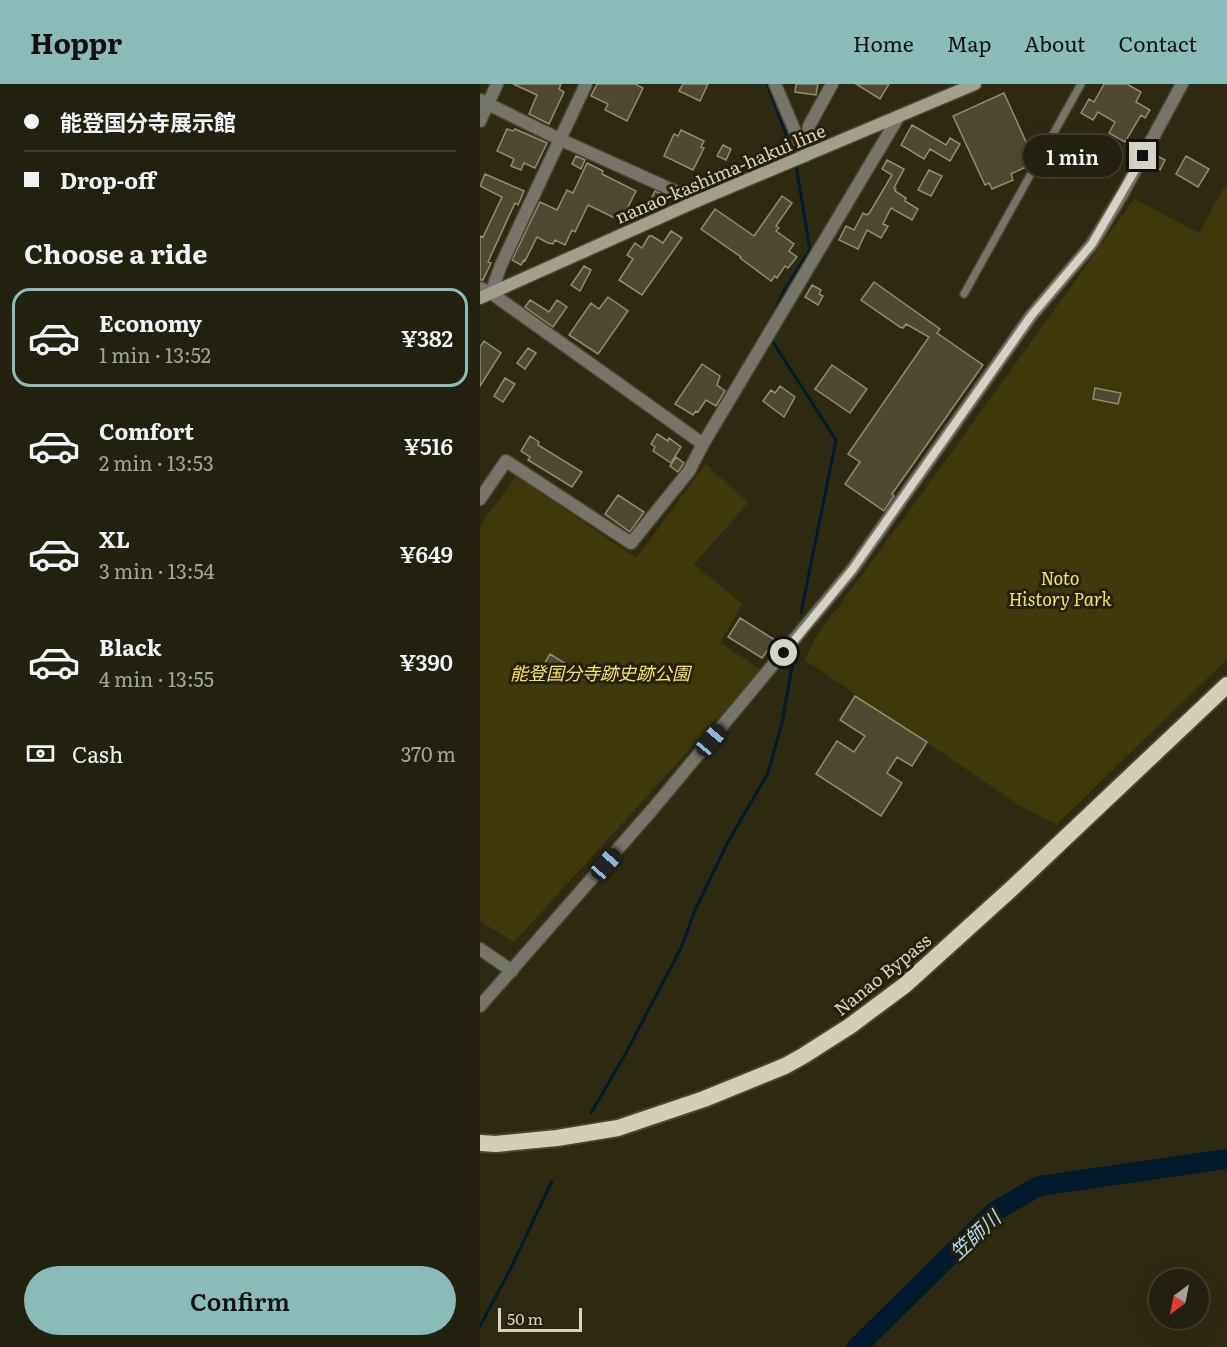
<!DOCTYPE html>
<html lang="en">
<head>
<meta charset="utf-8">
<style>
	:root { --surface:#22200e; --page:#2a2817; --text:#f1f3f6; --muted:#a2a39e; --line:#3f3e2e; --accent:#8bbbb9 }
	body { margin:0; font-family:Literata,"Noto Sans JP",serif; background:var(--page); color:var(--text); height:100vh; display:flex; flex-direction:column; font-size:22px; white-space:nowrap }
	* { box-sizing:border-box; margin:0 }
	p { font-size:20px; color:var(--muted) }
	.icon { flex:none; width:33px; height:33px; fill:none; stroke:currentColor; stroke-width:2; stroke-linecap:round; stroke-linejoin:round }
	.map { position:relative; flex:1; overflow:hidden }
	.side { display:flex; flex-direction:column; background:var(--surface); width:480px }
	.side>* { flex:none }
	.top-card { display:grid; align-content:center; height:132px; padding:0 24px; background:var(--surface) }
	.needle { width:39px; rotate:212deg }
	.buttons { position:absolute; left:669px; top:1185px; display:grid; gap:12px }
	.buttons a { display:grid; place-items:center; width:60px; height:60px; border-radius:50%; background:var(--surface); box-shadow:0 6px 24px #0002,0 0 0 2px var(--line); font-size:30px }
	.scale { position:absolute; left:18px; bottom:15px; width:84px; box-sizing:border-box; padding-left:6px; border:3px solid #d5d3c5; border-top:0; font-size:16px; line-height:21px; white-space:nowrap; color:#d5d3c5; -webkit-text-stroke:4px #252008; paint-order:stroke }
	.end { position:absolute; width:27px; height:27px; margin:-14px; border:8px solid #d5d3c5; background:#111; box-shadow:0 0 0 3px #111 }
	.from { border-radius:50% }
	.bubble { position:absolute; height:42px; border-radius:21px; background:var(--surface); box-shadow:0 6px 24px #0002,0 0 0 2px var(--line); font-size:20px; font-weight:600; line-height:42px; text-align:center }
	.car { position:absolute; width:18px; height:36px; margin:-18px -9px; border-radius:8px; box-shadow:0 0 4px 2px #0007; background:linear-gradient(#222 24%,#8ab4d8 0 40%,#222 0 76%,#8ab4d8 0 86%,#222 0) }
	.top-card b { display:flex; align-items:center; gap:21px; height:57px; font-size:22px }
	.top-card b+b { border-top:2px solid var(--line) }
	.top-card i { width:15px; height:15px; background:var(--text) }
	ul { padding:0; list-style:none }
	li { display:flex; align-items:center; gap:18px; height:99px; margin:0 12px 9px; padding:0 12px; border:3px solid transparent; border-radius:18px }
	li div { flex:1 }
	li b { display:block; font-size:22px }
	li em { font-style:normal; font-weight:600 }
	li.selected { border-color:var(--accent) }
	li>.icon { width:54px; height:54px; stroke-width:1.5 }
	h2 { padding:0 24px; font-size:27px; line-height:72px }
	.pay { display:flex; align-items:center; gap:15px; height:66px; padding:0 24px; font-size:22px }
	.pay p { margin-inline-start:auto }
	.cta { display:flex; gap:12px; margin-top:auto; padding:12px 24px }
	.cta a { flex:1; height:69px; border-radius:36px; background:var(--accent); color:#111; font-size:24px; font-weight:600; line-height:69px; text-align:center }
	header { display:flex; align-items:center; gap:36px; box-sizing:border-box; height:84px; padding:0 30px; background:var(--accent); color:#111 }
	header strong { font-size:28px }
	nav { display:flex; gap:33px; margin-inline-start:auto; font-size:21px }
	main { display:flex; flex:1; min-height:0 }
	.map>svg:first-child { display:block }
	.green { fill:#3f380a }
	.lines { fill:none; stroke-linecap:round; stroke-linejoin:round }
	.stream { stroke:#021a2d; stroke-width:3 }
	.river { stroke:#021a2d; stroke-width:20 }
	.building { fill:#4e4a31; stroke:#928d72; stroke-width:1.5 }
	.service-casing { stroke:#49452f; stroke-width:10 }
	.minor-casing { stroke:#49452f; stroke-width:15 }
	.tertiary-casing { stroke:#49452f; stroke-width:15 }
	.secondary-casing { stroke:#49452f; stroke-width:15 }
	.trunk-casing { stroke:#49452f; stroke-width:20 }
	.service { stroke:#767569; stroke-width:7 }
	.minor { stroke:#767569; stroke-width:12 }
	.tertiary { stroke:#767569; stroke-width:12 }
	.secondary { stroke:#a29f8c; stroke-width:12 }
	.trunk { stroke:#d3cfb4; stroke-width:16 }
	.route { stroke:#d5d3c5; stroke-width:8 }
	.labels { text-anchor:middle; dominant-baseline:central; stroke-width:6; stroke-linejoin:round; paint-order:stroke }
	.street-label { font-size:18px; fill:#d5d3c5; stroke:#252008 }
	.park-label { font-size:18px; font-style:italic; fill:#f9e363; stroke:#252008 }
	.water-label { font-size:20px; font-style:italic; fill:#b1d7f6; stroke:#252008 }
</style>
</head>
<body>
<header>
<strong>Hoppr</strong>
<nav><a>Home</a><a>Map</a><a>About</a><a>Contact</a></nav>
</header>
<main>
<section class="side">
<div class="top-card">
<b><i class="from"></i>能登国分寺展示館</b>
<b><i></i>Drop-off</b>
</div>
<h2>Choose a ride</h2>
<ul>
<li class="selected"><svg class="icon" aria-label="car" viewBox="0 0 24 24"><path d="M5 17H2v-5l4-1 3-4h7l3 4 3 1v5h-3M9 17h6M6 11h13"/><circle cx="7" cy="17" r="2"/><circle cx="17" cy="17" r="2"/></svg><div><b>Economy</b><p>1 min · 13:52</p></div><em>¥382</em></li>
<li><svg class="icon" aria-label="car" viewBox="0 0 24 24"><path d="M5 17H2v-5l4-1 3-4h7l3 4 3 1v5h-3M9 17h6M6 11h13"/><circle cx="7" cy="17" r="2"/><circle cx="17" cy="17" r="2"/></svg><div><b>Comfort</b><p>2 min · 13:53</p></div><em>¥516</em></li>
<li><svg class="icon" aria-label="car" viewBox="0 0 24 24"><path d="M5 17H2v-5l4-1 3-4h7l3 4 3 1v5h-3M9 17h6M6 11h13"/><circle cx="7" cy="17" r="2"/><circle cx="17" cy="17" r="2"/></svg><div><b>XL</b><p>3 min · 13:54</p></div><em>¥649</em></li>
<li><svg class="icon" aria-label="car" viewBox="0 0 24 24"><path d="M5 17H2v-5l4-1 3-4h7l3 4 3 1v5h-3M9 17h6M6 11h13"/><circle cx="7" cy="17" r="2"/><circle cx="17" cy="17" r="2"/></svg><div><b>Black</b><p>4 min · 13:55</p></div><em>¥390</em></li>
</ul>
<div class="pay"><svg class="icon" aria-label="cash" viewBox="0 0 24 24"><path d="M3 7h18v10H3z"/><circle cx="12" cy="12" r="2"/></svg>Cash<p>370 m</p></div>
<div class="cta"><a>Confirm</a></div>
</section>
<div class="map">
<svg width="747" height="1263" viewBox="0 0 747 1263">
	<rect width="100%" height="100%" fill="#2e2a12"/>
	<path class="green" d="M747 98V575L576 741 539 721 325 576 336 553 446 404 654 115 719 149Z
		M226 380 268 419 214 480 262 520 240 559 282 586 34 858 0 837V442L36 392 156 474Z"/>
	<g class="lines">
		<path class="stream" d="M287 0 314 71
			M293 231 306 203 330 166 316 81
			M291 255 356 356 321 529
			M111 1029 147 967 201 864 215 826 248 758 288 689 302 639 315 566
			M0 1242 30 1186 72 1097"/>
		<path class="river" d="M377 1263 514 1128 559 1102 747 1075"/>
	</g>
	<path class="building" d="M33 0H81L79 5 84 8 69 40 49 30 57 11Z
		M117 0H155L163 4 147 37 125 26 128 20 111 12Z
		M203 0H228L220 17 199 7Z
		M316 0H338L336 11 315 8Z
		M376 0H409L400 15Z
		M624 0H647L661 8 656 18 670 26 665 34 661 31 645 58 629 49 635 38 618 28 613 36 601 29 609 15 614 18Z
		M524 9 552 71 545 74 548 82 531 90 533 96 512 105 509 99 505 101 473 32Z
		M432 41 466 61 470 54 480 60 470 77 450 65 444 75 421 61Z
		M27 45 33 47 35 45 67 59 55 84 44 79 41 86 31 82 34 75 17 67Z
		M201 46 224 57 221 63 224 64 213 86 184 72 194 50 198 52Z
		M243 61 251 65 246 76 237 72Z
		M674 70 685 76 680 86 669 79Z
		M96 72 105 76 101 85 92 80Z
		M706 72 729 85 718 103 696 90Z
		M407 76 424 85 414 104 416 105 415 107 426 114 425 117 438 125 432 136 411 124 403 140 408 142 401 154 387 146 378 165 359 156 366 142 374 146 383 129 387 131 390 128 412 91 402 85Z
		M107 79 123 87 122 90 156 107 141 137 108 121 95 148 92 146 85 161 75 156 73 160 68 159 57 153 45 177 44 176 41 181 32 176 60 118 77 126 87 106 93 109Z
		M449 86 462 92 451 112 438 106Z
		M5 90 44 107 38 121 35 119 8 178 11 179 3 196H0V152L3 153 22 113 0 102Z
		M175 107 184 111 179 123 169 119Z
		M302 112 312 119 296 142 299 144 296 147 314 160 309 167 317 173 308 184 305 182 297 194 295 192 291 197 260 174 261 173 221 145 235 125 274 152Z
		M191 147 202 154 162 211 139 196 153 175 147 171 155 159 162 164 169 152H172L183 159Z
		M104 182 111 186 100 207 91 201Z
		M394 198 460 245 457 249 503 281 412 410 414 412 404 427 365 400 380 378 368 370 449 253 426 240 423 244 420 243 381 216Z
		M332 201 341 206 339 210 343 212 338 221 325 213Z
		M128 213 148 227 118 270 89 251 111 219 119 225Z
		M50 216 69 228 77 216 87 223 73 243 45 223Z
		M4 257 21 269 0 302V263Z
		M48 264 56 269 45 285 37 279Z
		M222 280 240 292 237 301 245 307 236 322 226 316 218 328 216 327 213 331 195 320Z
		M352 281 387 305 370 329 335 305Z
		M25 294 35 300 23 318 14 312Z
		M300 302 315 313 304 333 283 317 291 306 295 309Z
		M615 304 641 309 638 320 613 315Z
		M177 350 188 357 189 354 201 363 191 379 173 367 175 363 171 360Z
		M50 352 59 358 58 361 102 388 92 403 48 376 50 373 41 367Z
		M196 373 204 379 198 388 190 382Z
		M138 411 164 428 150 448 125 430Z
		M260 534 295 556 282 574 248 553Z
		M70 570 86 580 78 592 63 582Z
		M375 612 447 658 432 682 417 673 407 689 422 699 401 732 336 690 357 657 374 668 385 652 360 636Z"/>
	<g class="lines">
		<defs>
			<path id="service" d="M484 210 601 0"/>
			<path id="minor" d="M295 0 325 71
				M0 16 79 55 217 117
				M0 37 17 0
				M325 72 329 42 352 0
				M0 204 11 209 223 360
				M11 209 21 181 106 0
				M0 415 26 377 151 459 209 387 223 360 419 32
				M0 865 32 887"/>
			<path id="tertiary" d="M0 922 172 726 372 486 551 232 612 160 643 109 702 0"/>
			<path id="secondary" d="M0 214 217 117 495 0"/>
			<path id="trunk" d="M0 1059 16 1060 77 1054 138 1044 224 1015 305 982 323 972 370 942 425 901 529 807 747 601"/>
		</defs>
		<use href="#service" class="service-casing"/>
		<use href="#minor" class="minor-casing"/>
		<use href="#tertiary" class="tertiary-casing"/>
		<use href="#secondary" class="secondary-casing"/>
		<use href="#trunk" class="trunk-casing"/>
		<use href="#service" class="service"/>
		<use href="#minor" class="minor"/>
		<use href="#tertiary" class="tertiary"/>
		<use href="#secondary" class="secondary"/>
		<use href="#trunk" class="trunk"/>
	</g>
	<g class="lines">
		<path class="route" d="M304 569 372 486 551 232 612 160 663 72"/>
	</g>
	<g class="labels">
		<g class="street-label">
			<text transform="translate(240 89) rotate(-23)">nanao-kashima-hakui line</text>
			<text transform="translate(402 890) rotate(-39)">Nanao Bypass</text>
		</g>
		<g class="park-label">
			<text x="580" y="493">Noto<tspan x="580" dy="21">History Park</tspan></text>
			<text x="120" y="588">能登国分寺跡史跡公園</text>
		</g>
		<g class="water-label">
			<text transform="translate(494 1150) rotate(-43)">笠師川</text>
		</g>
	</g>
</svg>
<div class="buttons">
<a><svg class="needle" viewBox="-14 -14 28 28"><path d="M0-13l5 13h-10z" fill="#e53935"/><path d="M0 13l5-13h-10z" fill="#a2a39e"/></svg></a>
</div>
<div class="scale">50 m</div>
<i class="end from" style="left:304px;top:569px"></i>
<i class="end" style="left:663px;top:72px"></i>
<div class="bubble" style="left:543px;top:51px;width:99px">1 min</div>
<i class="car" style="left:231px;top:656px;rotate:40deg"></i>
<i class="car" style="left:126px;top:780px;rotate:41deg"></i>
</div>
</main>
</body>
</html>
